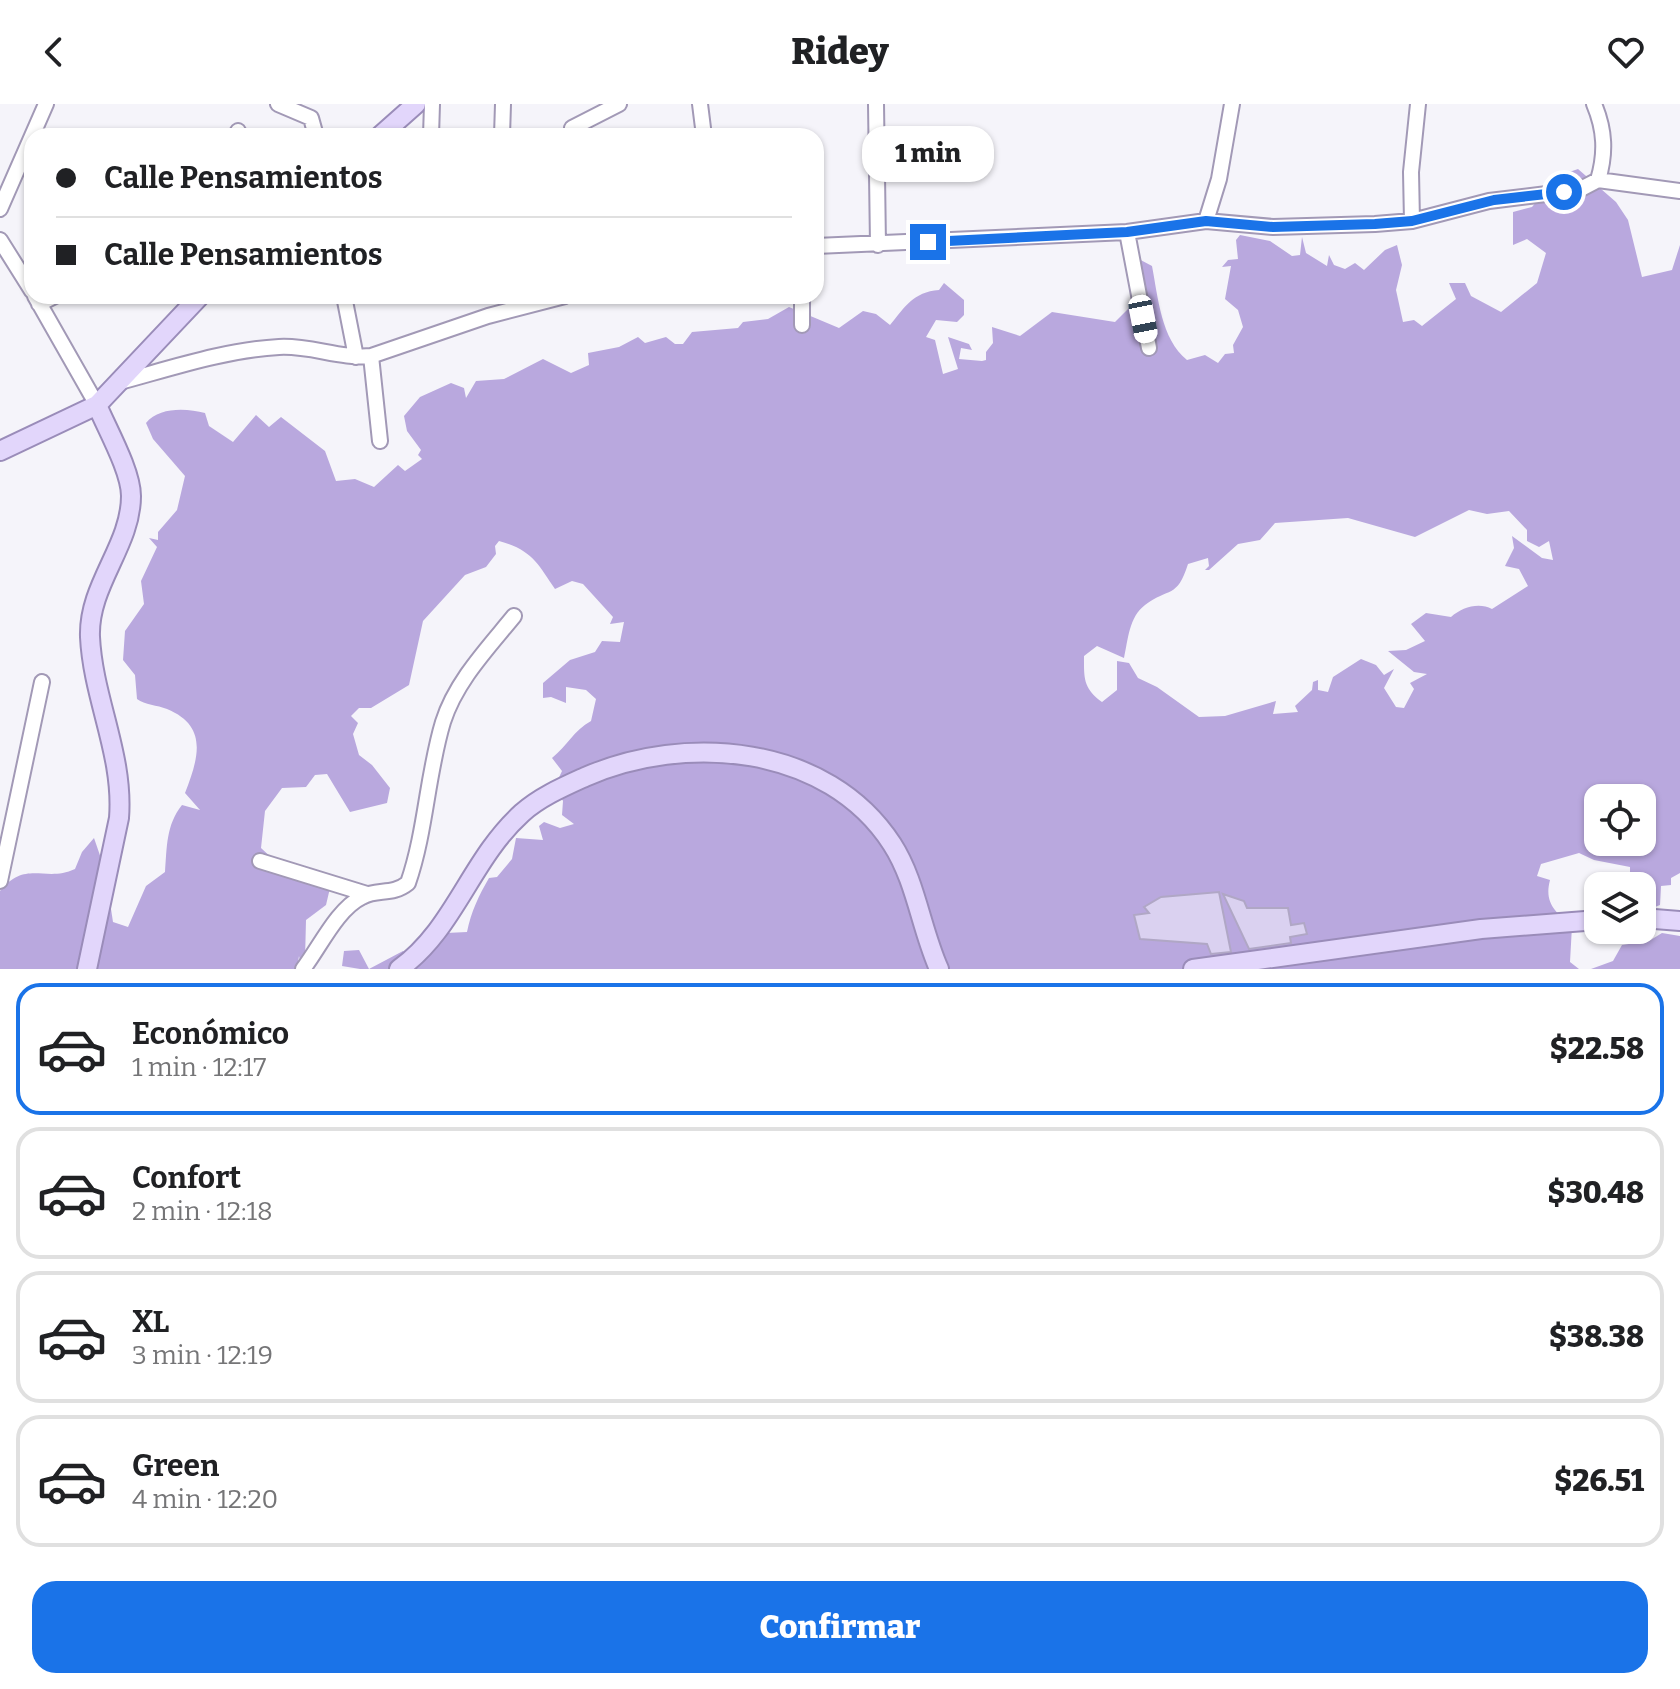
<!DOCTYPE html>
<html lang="es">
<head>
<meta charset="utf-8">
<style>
	:root { --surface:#fff; --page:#f2f2f2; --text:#202124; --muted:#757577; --line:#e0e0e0; --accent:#1a73e8 }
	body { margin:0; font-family:Bitter,serif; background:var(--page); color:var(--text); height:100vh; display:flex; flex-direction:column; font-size:30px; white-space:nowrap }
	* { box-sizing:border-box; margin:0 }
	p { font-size:26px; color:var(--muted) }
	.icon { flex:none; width:44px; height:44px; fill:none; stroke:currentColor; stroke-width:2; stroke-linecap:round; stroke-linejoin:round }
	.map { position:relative; height:865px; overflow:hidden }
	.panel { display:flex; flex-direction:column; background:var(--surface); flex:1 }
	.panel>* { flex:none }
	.banner { position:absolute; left:24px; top:24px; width:800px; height:176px; border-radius:24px; box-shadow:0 2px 6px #0004; display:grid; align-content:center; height:176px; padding:0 32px; background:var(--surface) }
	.fabs { position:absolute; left:1584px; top:680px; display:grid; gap:16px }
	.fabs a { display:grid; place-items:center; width:72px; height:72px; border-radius:16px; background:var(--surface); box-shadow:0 2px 6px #0004; font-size:40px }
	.end { position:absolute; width:36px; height:36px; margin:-18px; border:10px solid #1a73e8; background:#fff; box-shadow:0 0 0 4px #fff }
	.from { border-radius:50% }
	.bubble { position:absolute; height:56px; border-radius:24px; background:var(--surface); box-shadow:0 2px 6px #0004; font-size:26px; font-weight:800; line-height:56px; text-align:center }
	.car { position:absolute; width:24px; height:48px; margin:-24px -12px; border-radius:10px; box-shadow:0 0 6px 2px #0007; background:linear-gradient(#fff 24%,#345 0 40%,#fff 0 76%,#345 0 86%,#fff 0) }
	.banner b { display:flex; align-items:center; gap:28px; height:76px; font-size:30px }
	.banner b+b { border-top:2px solid var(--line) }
	.banner i { width:20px; height:20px; background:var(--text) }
	ul { padding:14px 0 0; list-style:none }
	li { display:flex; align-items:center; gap:24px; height:132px; margin:0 16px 12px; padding:0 16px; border:4px solid var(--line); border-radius:24px }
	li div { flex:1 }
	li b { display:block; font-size:30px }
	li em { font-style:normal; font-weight:800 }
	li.on { border-color:var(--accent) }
	li>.icon { width:72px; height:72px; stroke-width:1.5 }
	.button { display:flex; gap:16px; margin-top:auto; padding:16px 32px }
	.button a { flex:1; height:92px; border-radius:24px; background:var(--accent); color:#fff; font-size:32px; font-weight:800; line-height:92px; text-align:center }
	header { display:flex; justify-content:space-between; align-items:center; height:104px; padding:0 32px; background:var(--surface); font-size:36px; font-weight:800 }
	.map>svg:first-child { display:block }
	.forest { fill:#b9a8de; fill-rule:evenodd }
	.building { fill:#dad1f0; stroke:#b0a7c5; stroke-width:2 }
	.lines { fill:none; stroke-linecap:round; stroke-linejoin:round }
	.minor-casing { stroke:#a299b6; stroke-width:18 }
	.major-casing { stroke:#9a8cb9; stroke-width:22 }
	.minor { stroke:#fff; stroke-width:14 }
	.major { stroke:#e2d6fb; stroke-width:18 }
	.route { stroke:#1a73e8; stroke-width:10 }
</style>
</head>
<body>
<header><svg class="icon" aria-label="back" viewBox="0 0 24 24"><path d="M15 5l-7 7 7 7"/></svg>Ridey<svg class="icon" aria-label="heart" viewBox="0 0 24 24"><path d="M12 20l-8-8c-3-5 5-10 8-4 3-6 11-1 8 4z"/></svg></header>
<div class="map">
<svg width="1680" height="865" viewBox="0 0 1680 865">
	<rect width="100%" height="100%" fill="#f5f4fa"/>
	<path class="forest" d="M1578 65 1616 98 1628 116 1642 173 1672 166 1680 141V769L1671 774V781L1661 782 1660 801 1642 808V782H1618L1630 768V763L1594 756 1579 749 1541 760 1537 772 1550 776C1544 799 1555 808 1572 822L1570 858 1579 865H360L342 862 344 847 359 846 369 865 403 847 411 854 446 829 467 828C471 808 479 791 489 774L497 773 512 755 516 734 543 736 539 722 544 718 560 724 574 720 562 711 563 697 555 682 562 667 552 654C567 642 574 626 591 617L596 595 586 586 566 583V599L551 593 543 594V579L570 556 595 548 602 537 620 538 624 518 610 520 613 513 583 480 572 477 555 485C538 460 532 446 499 437L495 442 496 450 486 463 465 471 423 517 409 581 371 604H359L351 612 358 619 353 630 359 651 372 661 390 684 387 699 350 708 327 670 315 671 306 683 282 684 265 707 261 744 288 769 330 784 326 801 306 816 305 856 300 857 299 852 297 865H0V787C26 755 45 779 75 765L82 748 94 734 105 766 113 818 128 823 146 782 165 768C167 743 166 721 182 701L200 706 185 689C199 653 208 622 167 605 157 601 145 601 137 595L135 571 123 556 125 527 144 500 141 477 157 443 149 434 158 436V428L177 406 185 372 153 335 146 319C159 303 186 304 205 309L209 322 233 338 256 311 269 323 281 313 325 347 336 377 355 375 374 383 398 361 405 367 422 355 418 351 421 346 407 327 404 312 420 293 451 279 464 284 466 294 476 277 504 275 543 255 571 269 589 261 588 249 619 243 638 233 645 239 666 233 675 240H683L692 228 738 224 743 218 768 215 789 203 839 224 863 207 876 210 890 221C905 203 913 188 939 186L944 179 964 196V211L957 218 936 216 926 233 935 236 943 270 958 265 948 233 969 240 972 246 961 244 959 255 982 257 986 256V248L993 239 992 223 1020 232 1052 208 1115 218 1136 197 1135 153 1152 162C1158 193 1161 235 1187 256L1205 251 1218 259 1225 250 1234 249 1233 241 1243 223 1238 206 1225 195 1231 162 1222 163 1228 156 1238 155 1236 136 1240 131 1270 137 1292 152 1300 151 1302 133 1306 149 1327 162 1329 151 1334 161 1345 165 1355 159 1364 166 1385 146 1397 141 1402 161 1396 186 1403 218 1414 216 1422 222 1456 195 1449 179H1465L1471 192 1501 208 1537 179 1546 149 1527 135 1513 141V108L1532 103 1552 79 1549 75ZM1469 406 1487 410 1509 407 1527 426V437L1539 443 1549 437 1553 456 1542 454 1512 432 1514 444 1505 462 1519 465 1528 482 1492 505C1479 498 1462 503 1451 513L1426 509 1411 520 1425 537 1406 546 1388 547 1414 568 1427 570 1410 579 1414 585 1404 604 1396 603 1384 584 1394 565 1384 571 1376 561 1361 555 1333 573 1328 588 1318 586V576L1313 578 1312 586 1295 602 1298 608 1273 610 1276 597 1225 612 1199 613 1157 583 1138 574 1129 559 1117 557V586L1102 598C1083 584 1084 574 1084 552L1097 542 1124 554C1128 536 1129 513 1145 501 1169 483 1177 495 1188 460L1208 454 1209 462 1205 466H1209L1238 440 1260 436 1275 419 1348 414 1415 433ZM1598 694H1642V738H1598Z
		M1662 829 1680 832V865H1591L1613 857 1622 841 1649 837Z"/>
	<path class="building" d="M1219 788 1231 848 1211 850 1207 840 1140 835 1134 811 1149 809 1144 803 1161 793Z
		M1223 790 1244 797 1247 804H1288L1291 821 1304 819 1307 830 1290 833 1291 839 1249 845Z"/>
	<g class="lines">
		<defs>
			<path id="minor" d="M278 0 311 14 316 32
				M700 0 704 32
				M876 0 878 141
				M572 24 619 0
				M238 27 240 32
				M431 32 432 0
				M502 32 503 0
				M1598 76 1680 87
				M0 105 46 0
				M1206 117 1219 75 1232 0
				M1412 117 1411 68 1418 0
				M1127 128 1149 244
				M0 136 32 187
				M816 142 1127 128 1206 117 1273 123 1375 120 1412 117 1489 97 1579 86 1598 76C1606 49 1605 26 1594 0
				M35 192 97 301
				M344 192 356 253
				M802 192V221
				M39 200 55 192
				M371 252 380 337
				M116 279C169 265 224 246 279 243 310 241 340 255 371 252L488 212 565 192
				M260 757 367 790
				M0 777 42 578
				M303 865C320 843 337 805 362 793 377 784 392 792 408 779 426 727 427 671 443 618 456 577 488 544 514 512"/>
			<path id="major" d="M380 32 416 0
				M0 347 97 301 200 192
				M1642 814 1680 817
				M87 865 119 714C124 651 93 595 90 533 88 481 131 442 131 392 131 367 107 325 97 301
				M399 865C455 825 470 756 522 709 540 693 563 683 585 673 685 629 827 640 892 740 916 777 921 825 939 865
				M1193 865 1481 825 1598 816"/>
		</defs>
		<use href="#minor" class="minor-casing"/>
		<use href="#major" class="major-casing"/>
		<use href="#minor" class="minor"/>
		<use href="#major" class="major"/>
	</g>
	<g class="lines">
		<path class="route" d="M928 138 1127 128 1206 117 1273 123 1375 120 1412 117 1494 96 1564 88"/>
	</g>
</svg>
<div class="fabs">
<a><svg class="icon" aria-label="locate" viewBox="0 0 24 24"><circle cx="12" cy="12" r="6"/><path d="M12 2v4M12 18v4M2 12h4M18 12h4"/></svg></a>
<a><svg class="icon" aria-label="layers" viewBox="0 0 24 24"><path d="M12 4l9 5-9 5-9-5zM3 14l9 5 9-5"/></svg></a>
</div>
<i class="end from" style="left:1564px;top:88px"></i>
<i class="end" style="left:928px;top:138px"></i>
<div class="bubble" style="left:862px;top:22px;width:132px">1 min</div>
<i class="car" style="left:1143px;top:215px;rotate:169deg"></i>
<div class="banner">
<b><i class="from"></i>Calle Pensamientos</b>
<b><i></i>Calle Pensamientos</b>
</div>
</div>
<section class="panel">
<ul>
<li class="on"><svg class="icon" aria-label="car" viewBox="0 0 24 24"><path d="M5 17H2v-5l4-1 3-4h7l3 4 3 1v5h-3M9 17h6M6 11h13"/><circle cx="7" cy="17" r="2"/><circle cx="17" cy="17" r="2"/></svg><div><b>Económico</b><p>1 min · 12:17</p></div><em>$22.58</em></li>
<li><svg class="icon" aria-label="car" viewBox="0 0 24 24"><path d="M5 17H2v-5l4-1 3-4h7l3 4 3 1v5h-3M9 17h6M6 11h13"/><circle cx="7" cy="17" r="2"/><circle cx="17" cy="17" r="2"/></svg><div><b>Confort</b><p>2 min · 12:18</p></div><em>$30.48</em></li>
<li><svg class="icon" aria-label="car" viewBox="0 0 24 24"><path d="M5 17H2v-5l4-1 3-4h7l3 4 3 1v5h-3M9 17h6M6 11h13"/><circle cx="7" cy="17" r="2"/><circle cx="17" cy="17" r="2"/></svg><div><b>XL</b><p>3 min · 12:19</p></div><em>$38.38</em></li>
<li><svg class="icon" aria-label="car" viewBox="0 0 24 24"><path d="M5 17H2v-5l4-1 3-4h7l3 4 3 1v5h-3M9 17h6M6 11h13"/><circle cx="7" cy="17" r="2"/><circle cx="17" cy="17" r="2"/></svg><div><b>Green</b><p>4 min · 12:20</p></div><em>$26.51</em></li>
</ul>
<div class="button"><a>Confirmar</a></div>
</section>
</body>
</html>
